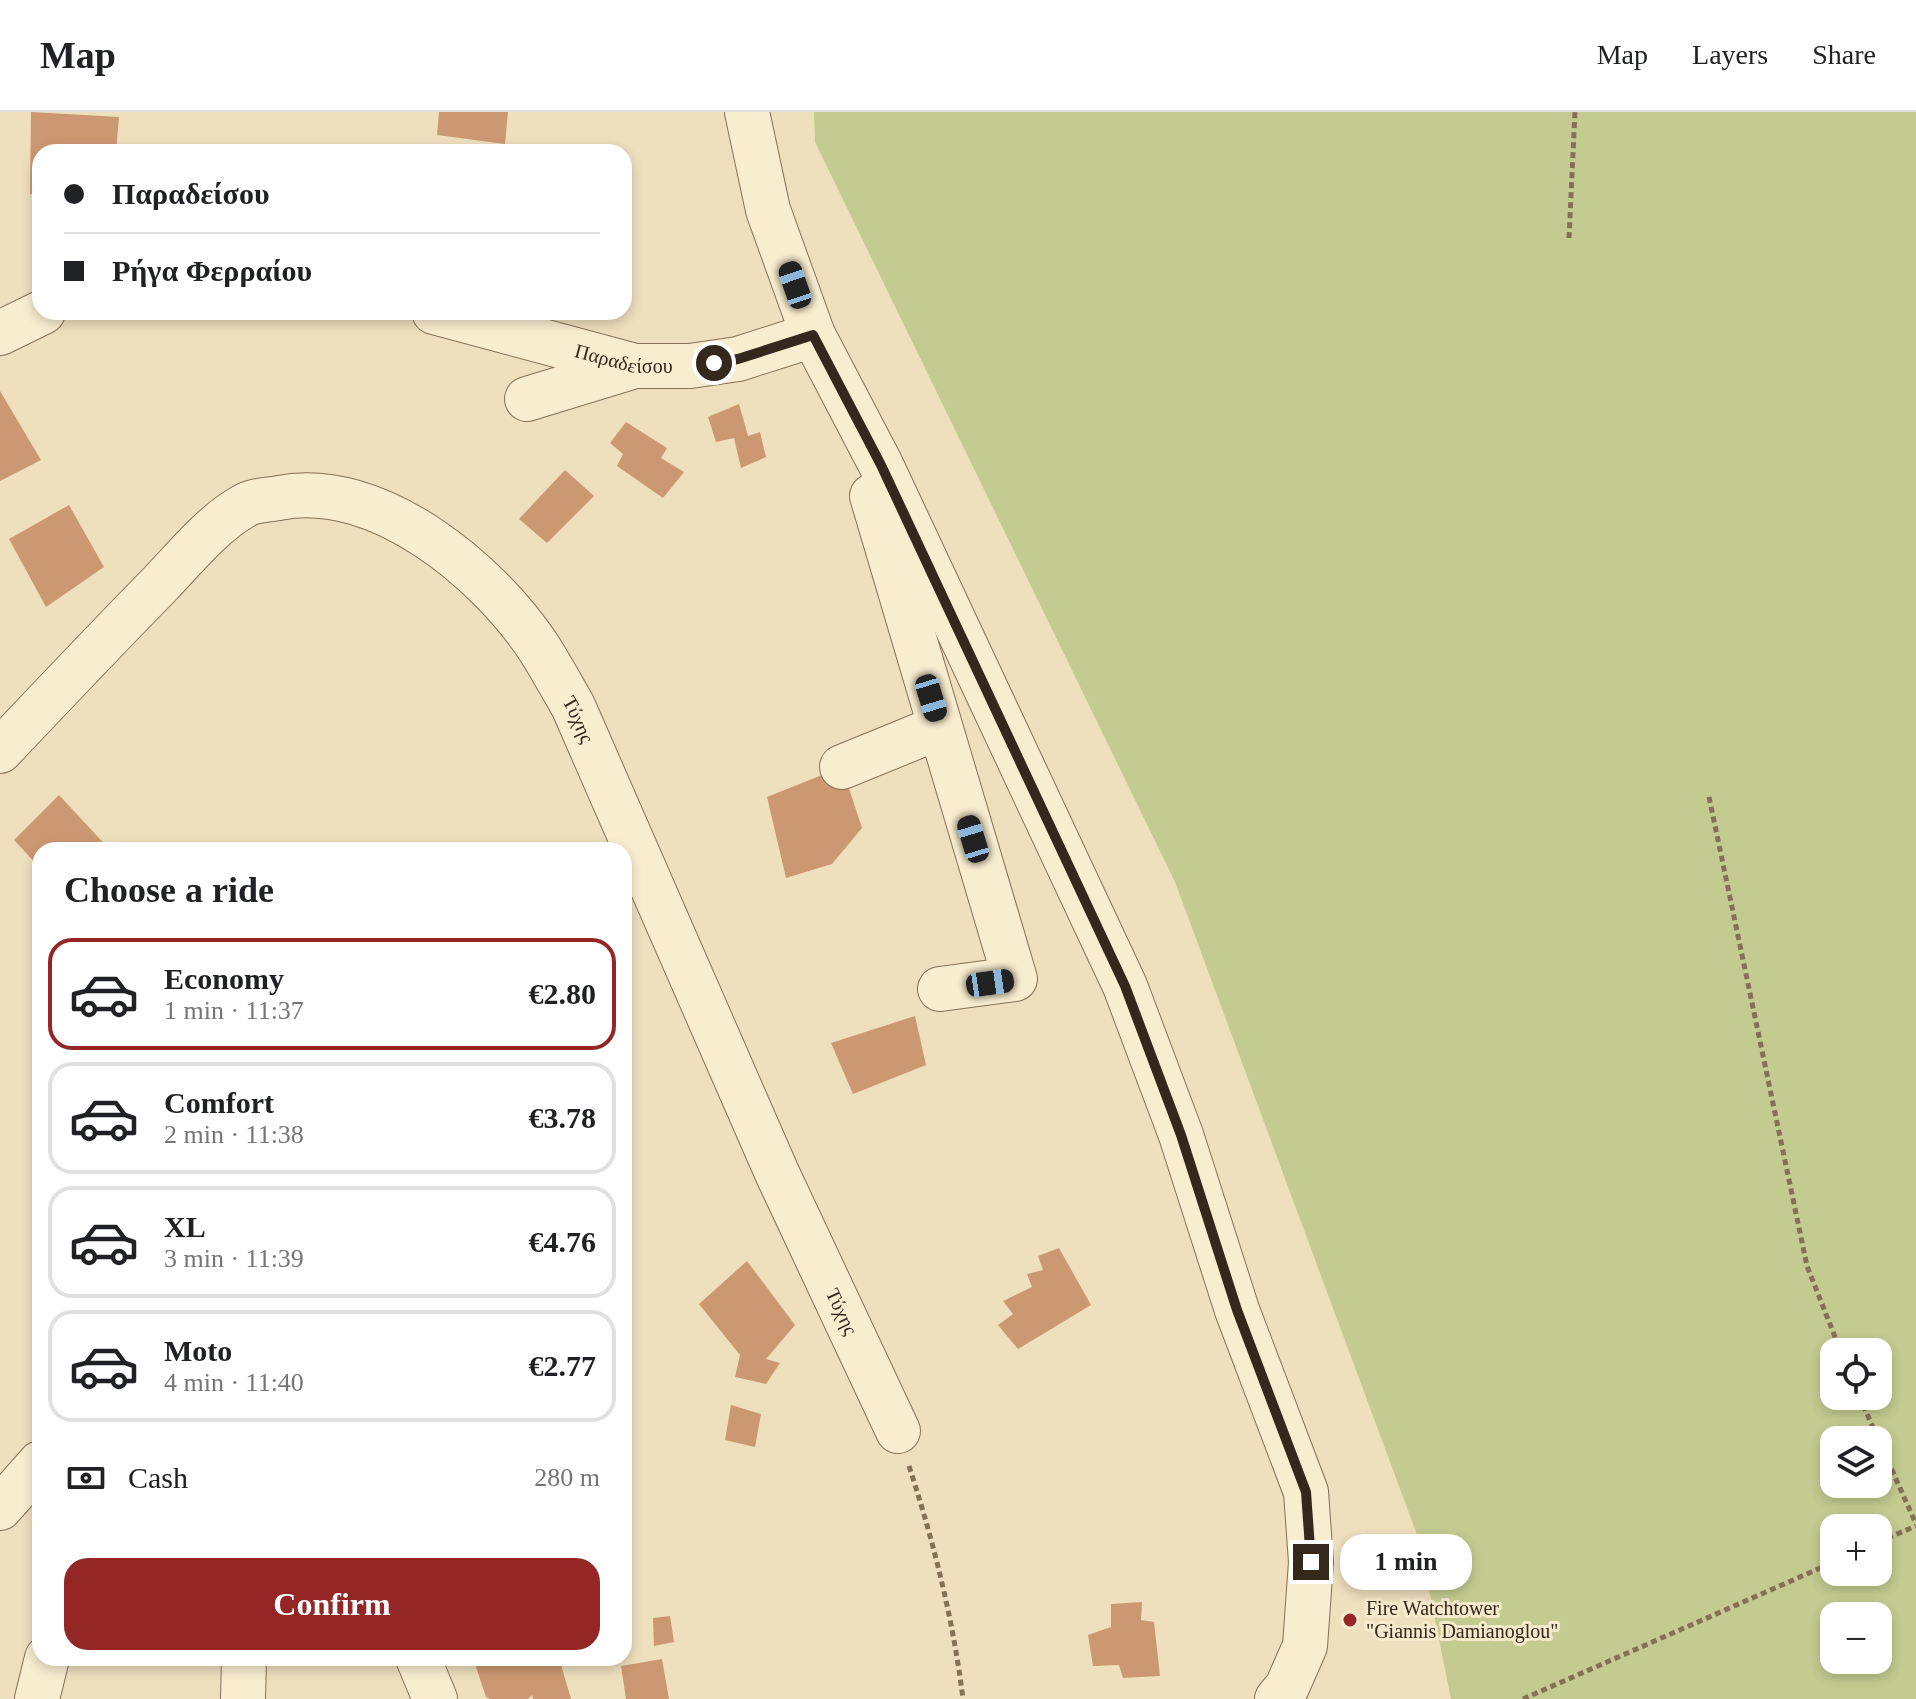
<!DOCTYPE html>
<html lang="en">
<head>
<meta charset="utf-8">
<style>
	:root { --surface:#fff; --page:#f6f6f6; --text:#202124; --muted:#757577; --line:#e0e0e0; --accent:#942626 }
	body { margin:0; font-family:Georgia,serif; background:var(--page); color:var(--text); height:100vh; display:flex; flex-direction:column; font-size:30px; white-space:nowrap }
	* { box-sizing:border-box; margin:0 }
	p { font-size:26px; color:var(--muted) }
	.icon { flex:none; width:44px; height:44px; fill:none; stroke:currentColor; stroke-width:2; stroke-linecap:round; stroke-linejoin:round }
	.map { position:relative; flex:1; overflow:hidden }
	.drawer { position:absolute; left:32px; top:730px; width:600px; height:824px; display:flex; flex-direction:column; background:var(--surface); border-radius:24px; box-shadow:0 4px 12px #0003 }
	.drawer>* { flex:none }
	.banner { position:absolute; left:32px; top:32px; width:600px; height:176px; border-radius:24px; box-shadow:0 4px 12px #0003; display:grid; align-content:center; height:176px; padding:0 32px; background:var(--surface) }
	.tools { position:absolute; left:1820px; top:1226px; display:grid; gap:16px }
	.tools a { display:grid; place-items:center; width:72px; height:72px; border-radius:16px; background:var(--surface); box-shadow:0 4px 12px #0003; font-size:40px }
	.end { position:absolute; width:36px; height:36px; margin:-18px; border:10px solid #34271b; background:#fff; box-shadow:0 0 0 4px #fff }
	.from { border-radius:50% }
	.bubble { position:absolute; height:56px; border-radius:24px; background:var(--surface); box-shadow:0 4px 12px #0003; font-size:26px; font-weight:800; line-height:56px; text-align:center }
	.car { position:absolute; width:24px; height:48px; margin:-24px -12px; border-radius:10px; box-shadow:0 0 6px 2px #0007; background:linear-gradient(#222 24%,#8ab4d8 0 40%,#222 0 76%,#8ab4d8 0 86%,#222 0) }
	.banner b { display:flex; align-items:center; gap:28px; height:76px; font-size:30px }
	.banner b+b { border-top:2px solid var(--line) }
	.banner i { width:20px; height:20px; background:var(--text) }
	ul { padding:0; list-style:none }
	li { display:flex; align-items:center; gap:24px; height:112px; margin:0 16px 12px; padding:0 16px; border:4px solid var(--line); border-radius:24px }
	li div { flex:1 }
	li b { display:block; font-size:30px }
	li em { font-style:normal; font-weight:800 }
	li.selected { border-color:var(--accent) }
	li>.icon { width:72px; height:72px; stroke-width:1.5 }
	h2 { padding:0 32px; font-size:36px; line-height:96px }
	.pay { display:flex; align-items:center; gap:20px; height:88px; padding:0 32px; font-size:30px }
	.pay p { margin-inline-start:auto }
	.primary-button { display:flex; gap:16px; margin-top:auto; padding:16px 32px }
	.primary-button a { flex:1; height:92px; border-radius:24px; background:var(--accent); color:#fff; font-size:32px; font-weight:800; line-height:92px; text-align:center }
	header { display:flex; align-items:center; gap:48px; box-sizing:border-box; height:112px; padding:0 40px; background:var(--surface); border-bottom:2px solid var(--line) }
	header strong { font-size:38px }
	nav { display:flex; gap:44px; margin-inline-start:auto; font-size:28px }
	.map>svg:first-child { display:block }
	.green { fill:#c4cb91; fill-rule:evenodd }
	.building { fill:#cc9872 }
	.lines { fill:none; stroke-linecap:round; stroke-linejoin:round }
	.minor-casing { stroke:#857056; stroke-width:46 }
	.path { stroke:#857056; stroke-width:5; stroke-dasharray:6 4; stroke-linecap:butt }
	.minor { stroke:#f9edd0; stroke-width:44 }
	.route { stroke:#34271b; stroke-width:10 }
	.poi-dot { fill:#942626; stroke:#f5eacc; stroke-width:3 }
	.labels { text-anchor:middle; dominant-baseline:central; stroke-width:6; stroke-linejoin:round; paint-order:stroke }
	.street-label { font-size:20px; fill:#34271b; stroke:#f5eacc }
	.poi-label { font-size:20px; fill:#34271b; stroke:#f5eacc; text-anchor:start }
</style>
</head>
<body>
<header>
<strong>Map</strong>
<nav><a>Map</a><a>Layers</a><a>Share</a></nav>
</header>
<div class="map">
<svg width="1916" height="1587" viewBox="0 0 1916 1587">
	<rect width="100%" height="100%" fill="#eedfbd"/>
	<path class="green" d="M814 0H1916V1587H1451L1419 1428 1175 770 815 30ZM1834 1240H1878V1284H1834ZM1834 1328H1878V1372H1834ZM1834 1416H1878V1460H1834ZM1834 1504H1878V1548H1834Z"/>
	<path class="building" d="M31 0 119 5 116 40H40V83L30 82Z
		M439 0H508L505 32 437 23Z
		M0 279 41 348 0 369Z
		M739 292 748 324 760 320 766 345 741 356 734 326 716 330 708 305Z
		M626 310 667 336 661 346 684 360 663 386 617 354 623 342 610 331Z
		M565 358 594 384 547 431 519 407Z
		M69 393 104 455 46 495 9 427Z
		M842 655 862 716 832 752 786 766 767 685Z
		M59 683 110 738H40V756L14 728Z
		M915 904 926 953 853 982 831 931Z
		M1059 1136 1091 1193 1018 1237 998 1213 1013 1202 1003 1189 1032 1175 1027 1162 1043 1158 1038 1144Z
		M747 1149 795 1213 766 1247 780 1251 766 1272 735 1265 740 1243 699 1192Z
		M731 1293 761 1302 755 1335 725 1328Z
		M624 1466 631 1521 624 1522Z
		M1142 1490 1141 1508 1154 1510 1160 1564 1123 1566 1119 1553 1093 1554 1088 1523 1111 1515V1492Z
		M670 1504 674 1530 654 1534 653 1506Z
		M473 1546H559L571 1587H533L532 1583 528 1587H490L486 1585Z
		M662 1547 669 1587H626L621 1554Z"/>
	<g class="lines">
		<defs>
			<g id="minor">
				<path d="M747 0 768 98 813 223 881 353 1125 874 1181 1023 1237 1198 1306 1380 1311 1450 1305 1534 1287 1575 1277 1587"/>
				<path id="s1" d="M434 200 635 254H690L738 247 813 223"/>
				<path d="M0 221 43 200"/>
				<path d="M527 287 635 254"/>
				<path d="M872 384 1015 867 940 877"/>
				<path id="s2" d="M0 639C53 583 106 527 160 472 185 446 212 412 244 394 253 388 269 388 279 386 377 366 488 459 539 536 551 555 562 575 573 594L777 1061 898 1319"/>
				<path d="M842 655 940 615"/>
				<path d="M0 1396 40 1351"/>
				<path d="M418 1546 435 1587"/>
				<path d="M37 1587 47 1546"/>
				<path d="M243 1587 244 1546"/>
			</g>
		</defs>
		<use href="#minor" class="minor-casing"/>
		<path class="path" d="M1569 126 1575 0
			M1709 685 1807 1154 1841 1240
			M1859 1284 1916 1412
			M909 1354C934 1431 953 1507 963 1587
			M1878 1430 1916 1414
			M1523 1587 1834 1450"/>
		<use href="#minor" class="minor"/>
	</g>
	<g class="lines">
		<path class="route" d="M714 251 738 247 813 223 881 353 1125 874 1181 1023 1237 1198 1306 1380 1311 1450"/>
	</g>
	<circle class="poi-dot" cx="1350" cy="1508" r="8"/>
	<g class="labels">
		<g class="street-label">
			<text stroke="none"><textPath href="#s1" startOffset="196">Παραδείσου</textPath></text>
			<text stroke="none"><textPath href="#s2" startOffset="780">Τύχης</textPath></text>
			<text stroke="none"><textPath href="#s2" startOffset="1428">Τύχης</textPath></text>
		</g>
		<g class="poi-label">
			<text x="1366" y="1496">Fire Watchtower<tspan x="1366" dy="23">"Giannis Damianoglou"</tspan></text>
		</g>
	</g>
</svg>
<div class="tools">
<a><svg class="icon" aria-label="locate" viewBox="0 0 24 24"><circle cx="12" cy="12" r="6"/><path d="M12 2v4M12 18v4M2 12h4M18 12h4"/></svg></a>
<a><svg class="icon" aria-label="layers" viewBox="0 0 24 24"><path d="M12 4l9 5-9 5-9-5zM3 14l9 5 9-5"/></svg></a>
<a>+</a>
<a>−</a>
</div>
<i class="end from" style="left:714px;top:251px"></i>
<i class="end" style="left:1311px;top:1450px"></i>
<div class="bubble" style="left:1340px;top:1422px;width:132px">1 min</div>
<i class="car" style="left:795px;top:173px;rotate:341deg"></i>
<i class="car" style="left:931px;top:586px;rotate:163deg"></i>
<i class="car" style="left:973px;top:727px;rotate:343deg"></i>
<i class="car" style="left:990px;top:871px;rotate:82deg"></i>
<div class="banner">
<b><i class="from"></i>Παραδείσου</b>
<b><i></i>Ρήγα Φερραίου</b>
</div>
<section class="drawer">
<h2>Choose a ride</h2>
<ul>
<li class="selected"><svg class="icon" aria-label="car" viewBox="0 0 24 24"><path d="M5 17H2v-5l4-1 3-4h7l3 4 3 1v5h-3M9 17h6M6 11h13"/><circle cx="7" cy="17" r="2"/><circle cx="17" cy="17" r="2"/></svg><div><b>Economy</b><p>1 min · 11:37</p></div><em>€2.80</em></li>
<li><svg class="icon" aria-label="car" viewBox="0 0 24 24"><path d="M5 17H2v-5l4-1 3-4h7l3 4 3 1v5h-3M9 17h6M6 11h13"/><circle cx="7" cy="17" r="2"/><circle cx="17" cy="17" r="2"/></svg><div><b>Comfort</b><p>2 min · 11:38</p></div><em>€3.78</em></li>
<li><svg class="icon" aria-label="car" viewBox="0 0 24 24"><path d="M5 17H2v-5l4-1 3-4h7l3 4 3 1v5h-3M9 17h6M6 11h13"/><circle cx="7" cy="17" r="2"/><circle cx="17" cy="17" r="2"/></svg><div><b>XL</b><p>3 min · 11:39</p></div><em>€4.76</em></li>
<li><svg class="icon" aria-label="car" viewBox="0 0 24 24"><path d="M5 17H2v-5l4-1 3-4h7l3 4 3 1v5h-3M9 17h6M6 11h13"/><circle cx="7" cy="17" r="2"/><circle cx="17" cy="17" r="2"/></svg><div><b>Moto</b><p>4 min · 11:40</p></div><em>€2.77</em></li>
</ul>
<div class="pay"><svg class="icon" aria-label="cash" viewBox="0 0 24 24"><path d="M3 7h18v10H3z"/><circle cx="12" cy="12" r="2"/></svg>Cash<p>280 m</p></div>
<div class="primary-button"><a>Confirm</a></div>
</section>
</div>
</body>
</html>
